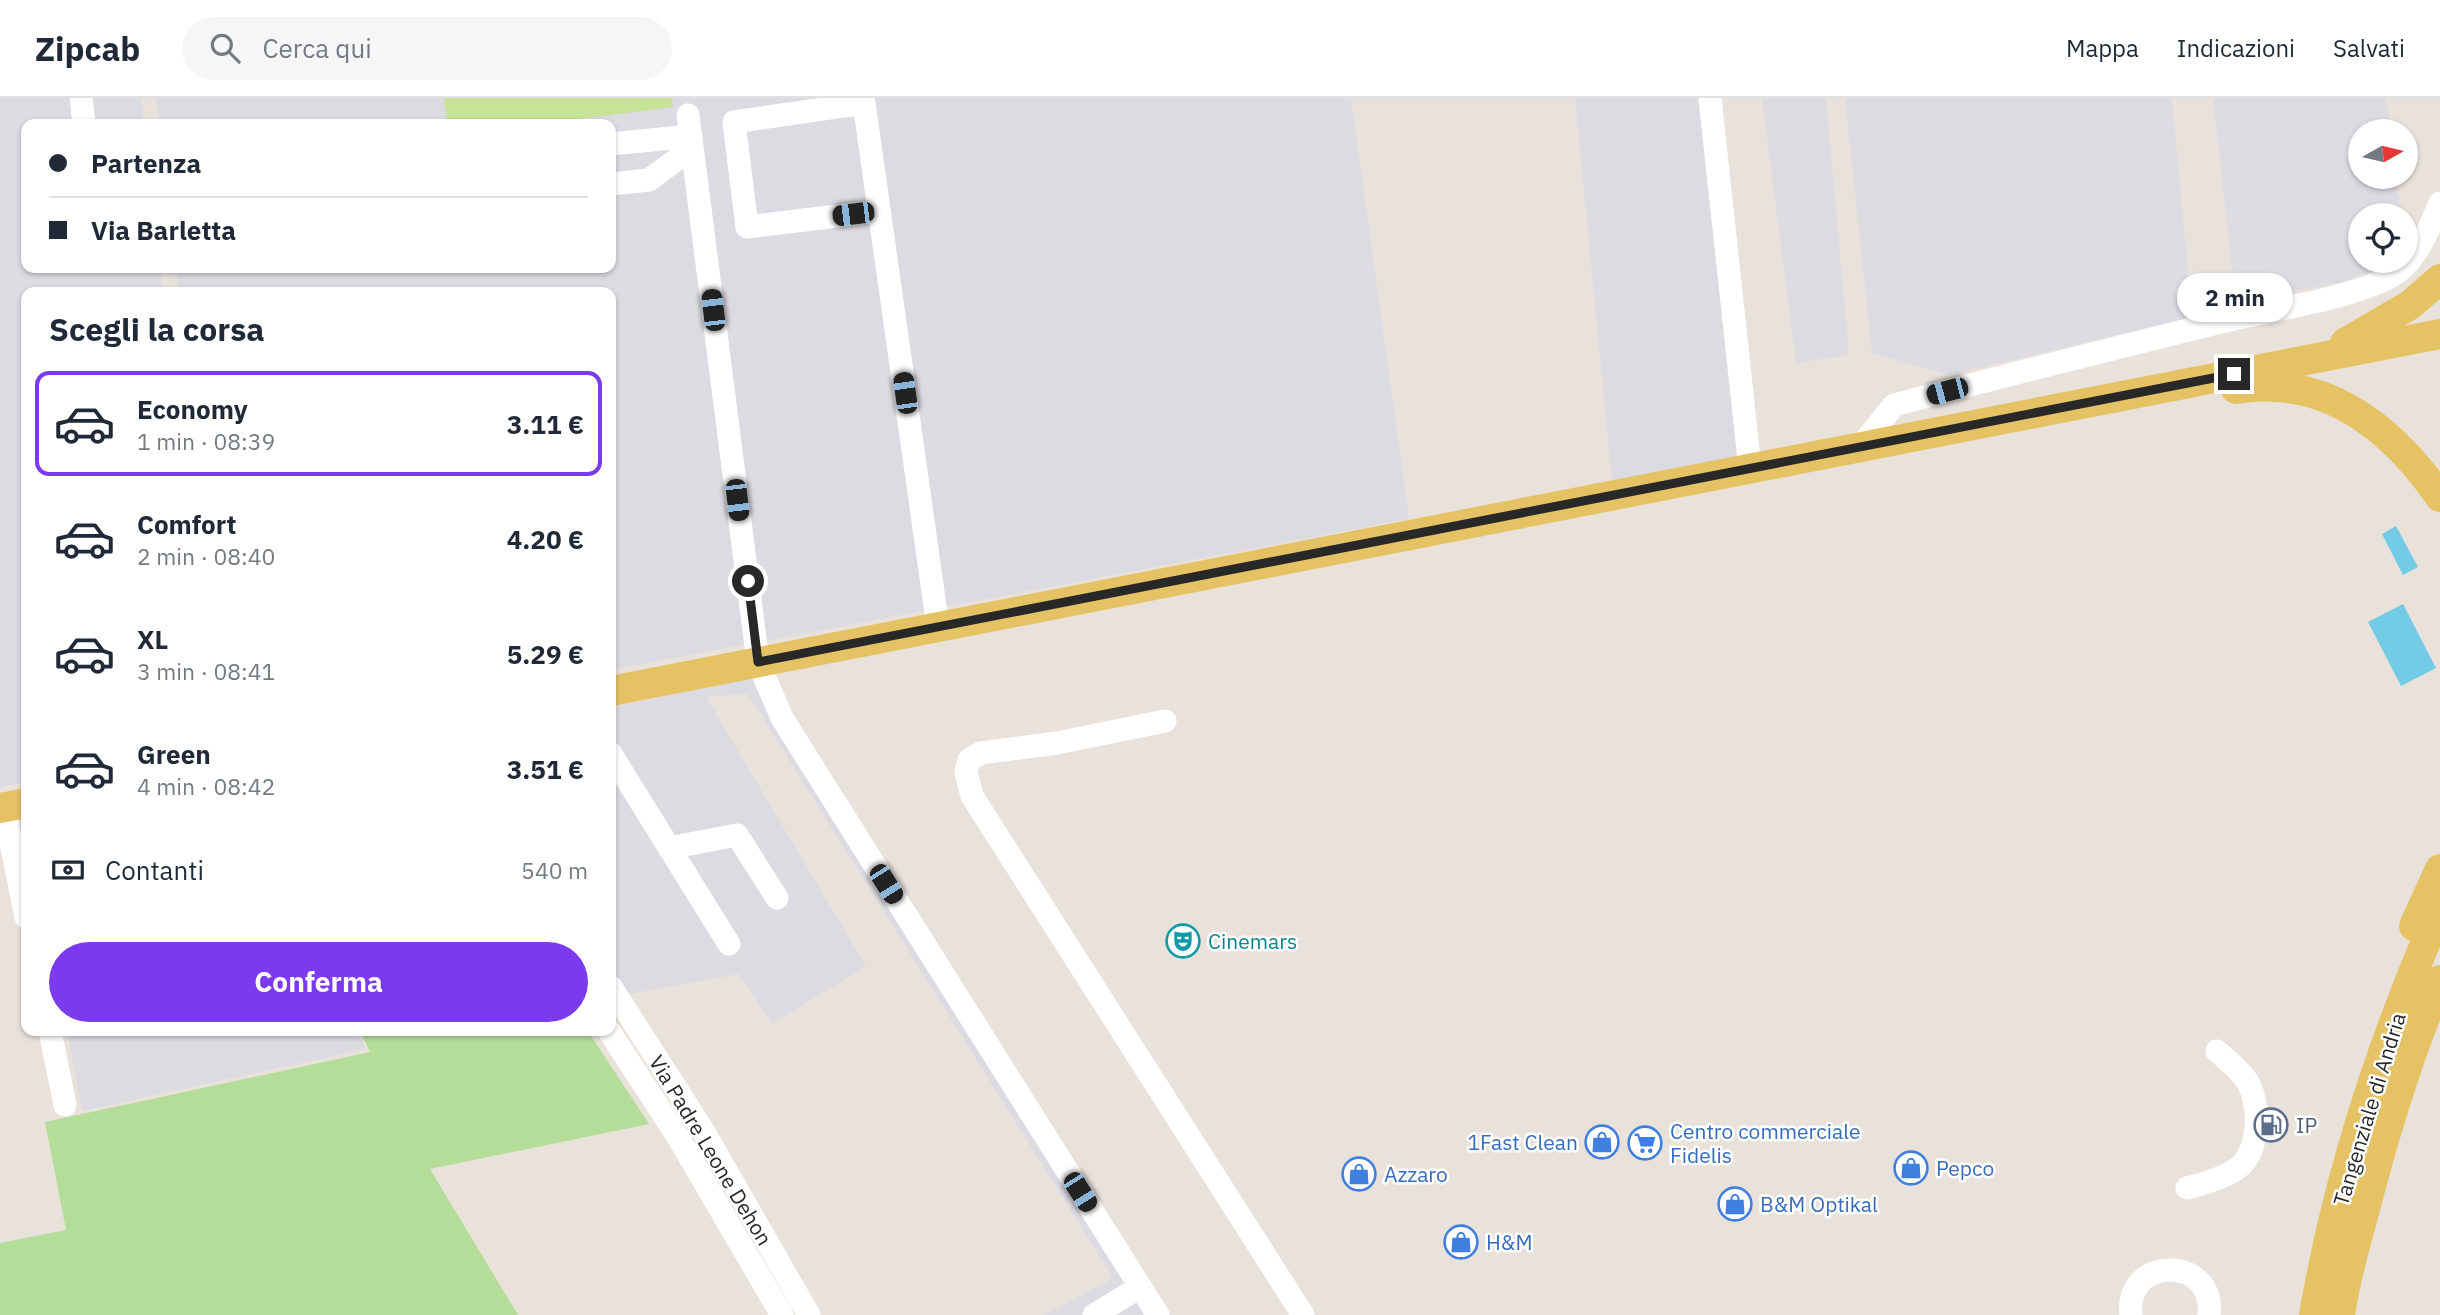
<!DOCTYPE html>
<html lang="it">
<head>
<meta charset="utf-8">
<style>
	:root { --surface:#fff; --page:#f6f6f7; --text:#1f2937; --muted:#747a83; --line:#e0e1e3; --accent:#7c3aed }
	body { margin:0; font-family:"IBM Plex Sans",sans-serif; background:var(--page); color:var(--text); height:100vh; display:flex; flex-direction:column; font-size:26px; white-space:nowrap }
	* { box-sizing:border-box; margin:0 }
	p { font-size:23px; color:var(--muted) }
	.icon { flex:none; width:38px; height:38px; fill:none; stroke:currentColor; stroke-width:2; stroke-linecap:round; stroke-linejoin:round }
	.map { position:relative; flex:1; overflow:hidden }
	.drawer { position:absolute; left:21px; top:189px; width:595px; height:749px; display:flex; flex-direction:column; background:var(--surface); border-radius:14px; box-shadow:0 2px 5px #0004 }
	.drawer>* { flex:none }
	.guide { position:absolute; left:21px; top:21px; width:595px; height:154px; border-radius:14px; box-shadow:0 2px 5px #0004; display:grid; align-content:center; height:154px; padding:0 28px; background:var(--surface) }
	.needle { width:46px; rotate:82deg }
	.controls { position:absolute; left:2348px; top:21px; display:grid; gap:14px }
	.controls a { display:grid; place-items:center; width:70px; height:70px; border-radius:50%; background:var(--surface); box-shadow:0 2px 5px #0004; font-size:35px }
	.end { position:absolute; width:32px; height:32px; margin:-16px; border:9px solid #282828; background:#fff; box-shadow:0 0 0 4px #fff }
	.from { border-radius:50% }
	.bubble { position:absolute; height:49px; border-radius:24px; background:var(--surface); box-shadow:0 2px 5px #0004; font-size:23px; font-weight:700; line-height:49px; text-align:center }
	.car { position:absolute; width:21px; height:42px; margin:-21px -10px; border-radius:9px; box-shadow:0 0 5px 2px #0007; background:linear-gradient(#222 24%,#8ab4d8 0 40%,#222 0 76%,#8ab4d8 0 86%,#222 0) }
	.guide b { display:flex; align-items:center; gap:24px; height:66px; font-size:26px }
	.guide b+b { border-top:2px solid var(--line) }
	.guide i { width:18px; height:18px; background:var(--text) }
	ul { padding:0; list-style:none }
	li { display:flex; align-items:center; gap:21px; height:105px; margin:0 14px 10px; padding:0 14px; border:4px solid transparent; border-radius:14px }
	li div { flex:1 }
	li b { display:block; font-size:26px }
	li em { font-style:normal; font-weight:700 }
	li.on { border-color:var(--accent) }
	li>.icon { width:63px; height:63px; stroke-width:1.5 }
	h2 { padding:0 28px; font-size:32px; line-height:84px }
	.pay { display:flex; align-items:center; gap:18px; height:77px; padding:0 28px; font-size:26px }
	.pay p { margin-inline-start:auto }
	.primary-button { display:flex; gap:14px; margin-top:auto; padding:14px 28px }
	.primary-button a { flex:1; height:80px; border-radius:42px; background:var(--accent); color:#fff; font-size:28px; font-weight:700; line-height:80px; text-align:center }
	header { display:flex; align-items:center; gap:42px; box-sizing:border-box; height:98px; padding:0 35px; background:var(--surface); border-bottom:2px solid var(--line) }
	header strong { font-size:33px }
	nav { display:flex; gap:38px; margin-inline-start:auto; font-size:24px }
	.search { width:490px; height:63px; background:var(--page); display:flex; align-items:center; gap:18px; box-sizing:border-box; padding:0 24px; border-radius:38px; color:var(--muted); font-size:26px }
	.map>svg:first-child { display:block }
	.industrial { fill:#dddbe2 }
	.green { fill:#b4dd9a }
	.pitch { fill:#c6e397 }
	.water { fill:#74cbe5 }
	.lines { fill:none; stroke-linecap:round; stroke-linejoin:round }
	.minor { stroke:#fff; stroke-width:23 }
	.major { stroke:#e5c264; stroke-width:30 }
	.route { stroke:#282828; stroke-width:9 }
	.labels { text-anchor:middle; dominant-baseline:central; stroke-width:5; stroke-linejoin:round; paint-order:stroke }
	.culture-label { font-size:21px; fill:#0d838f; stroke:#fff; text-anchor:start }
	.street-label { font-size:21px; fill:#282828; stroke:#fff }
	.service-label { font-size:21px; fill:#4e5e75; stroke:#fff; text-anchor:start }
	.shop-label { font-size:21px; fill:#366cbe; stroke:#fff; text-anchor:start }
</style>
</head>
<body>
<header>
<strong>Zipcab</strong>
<div class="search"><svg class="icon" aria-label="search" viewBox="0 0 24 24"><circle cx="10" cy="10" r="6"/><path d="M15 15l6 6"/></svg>Cerca qui</div>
<nav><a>Mappa</a><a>Indicazioni</a><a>Salvati</a></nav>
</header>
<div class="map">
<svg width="2440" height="1217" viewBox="0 0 2440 1217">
	<rect width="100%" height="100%" fill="#e9e2db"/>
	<path class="industrial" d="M0 0H141L144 26H26V170H160L163 194H26V684L0 689Z
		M156 0H1351L1409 421 611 572V194H179L176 170H611V26H159Z
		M1575 0H1698L1737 360 1612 383Z
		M1762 0H1826L1849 257 1796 265Z
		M1845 0H2172L2192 219 1950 277 1872 255Z
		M2213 0H2386L2391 33H2361V79H2396L2401 117H2361V163H2389L2380 170 2342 184 2236 206Z
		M768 577 1166 1217H1045L1113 1180 748 596 706 599 866 868 772 926 739 876 629 896 611 891V609Z
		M67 933H356L366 951 82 1013Z"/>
	<path class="green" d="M360 933H588L649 1026 430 1071 518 1217H0V1145L66 1132 45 1024 370 954Z"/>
	<path class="pitch" d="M444 0H672L673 9 541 26H447Z"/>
	<path class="water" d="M2396 428 2418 469 2403 477 2382 436Z
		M2403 506 2436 570 2401 588 2368 524Z"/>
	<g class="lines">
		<path class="minor" d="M81 0 84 26
			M1710 0 1750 370
			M688 17 758 564 782 620 1158 1217
			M611 46 691 38
			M611 86 649 82 692 50
			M879 113 747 129 734 24 864 5 938 529
			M1861 348 1894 307C2004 278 2115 250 2225 223 2266 213 2375 197 2403 170 2420 154 2431 126 2440 105
			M1165 623 1057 645 981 655 969 662 966 674 972 698 1303 1217
			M611 656 729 846
			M4 710 26 819
			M669 750 737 737 777 800
			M611 889 704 1034 809 1217
			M50 933 65 1007
			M609 933 678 1039 782 1217
			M2187 1090C2203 1086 2224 1080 2238 1070 2261 1053 2261 1001 2245 980 2237 970 2226 961 2217 953
			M1094 1217 1140 1189
			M2131 1217C2124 1157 2216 1157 2209 1217"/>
		<path class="major" d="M2345 245 2410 207 2440 181
			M2236 291C2325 276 2392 330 2440 399
			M611 593 2440 236
			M0 710 26 705
			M2414 828 2440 771
			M2314 1217C2338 1078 2383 940 2440 811
			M2340 1217C2345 1180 2356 1144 2366 1107 2386 1030 2409 955 2440 882"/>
	</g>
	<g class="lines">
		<path class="route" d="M748 483 758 564 2234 276"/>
	</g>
	<defs>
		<symbol id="theatre-ring" viewBox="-11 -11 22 22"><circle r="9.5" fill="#fff" stroke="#0f9aa8" stroke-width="1.5"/><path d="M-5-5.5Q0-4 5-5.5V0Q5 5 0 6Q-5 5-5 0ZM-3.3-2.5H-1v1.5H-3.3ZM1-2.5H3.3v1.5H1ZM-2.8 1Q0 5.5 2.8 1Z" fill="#0f9aa8"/></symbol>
		<symbol id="fuel-ring" viewBox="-11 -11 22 22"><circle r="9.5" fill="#fff" stroke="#5c6f8a" stroke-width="1.5"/><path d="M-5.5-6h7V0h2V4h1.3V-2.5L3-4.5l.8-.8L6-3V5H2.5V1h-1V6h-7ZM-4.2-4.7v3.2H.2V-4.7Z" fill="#5c6f8a"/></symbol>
		<symbol id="shop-ring" viewBox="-11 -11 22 22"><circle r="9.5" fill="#fff" stroke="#3f7fe0" stroke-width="1.5"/><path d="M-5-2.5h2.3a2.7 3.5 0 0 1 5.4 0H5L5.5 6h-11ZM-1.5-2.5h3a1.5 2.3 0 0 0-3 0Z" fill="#3f7fe0"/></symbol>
		<symbol id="supermarket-ring" viewBox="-11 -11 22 22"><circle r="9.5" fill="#fff" stroke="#3f7fe0" stroke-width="1.5"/><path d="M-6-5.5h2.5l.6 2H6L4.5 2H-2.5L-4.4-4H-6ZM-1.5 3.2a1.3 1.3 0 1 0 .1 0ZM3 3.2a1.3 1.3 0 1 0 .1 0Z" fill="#3f7fe0"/></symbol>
	</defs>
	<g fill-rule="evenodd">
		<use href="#theatre-ring" x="1164" y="824" width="38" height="38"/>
		<use href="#fuel-ring" x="2252" y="1008" width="38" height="38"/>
		<use href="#shop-ring" x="1583" y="1025" width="38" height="38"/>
		<use href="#supermarket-ring" x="1626" y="1026" width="38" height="38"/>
		<use href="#shop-ring" x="1892" y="1051" width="38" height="38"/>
		<use href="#shop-ring" x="1340" y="1057" width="38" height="38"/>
		<use href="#shop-ring" x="1716" y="1087" width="38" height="38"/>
		<use href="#shop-ring" x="1442" y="1125" width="38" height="38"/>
	</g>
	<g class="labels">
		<g class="culture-label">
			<text x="1208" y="843">Cinemars</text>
		</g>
		<g class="street-label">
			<text transform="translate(2369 1011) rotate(-73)">Tangenziale di Andria</text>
			<text transform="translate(711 1052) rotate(59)">Via Padre Leone Dehon</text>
		</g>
		<g class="service-label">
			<text x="2296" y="1027">IP</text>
		</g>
		<g class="shop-label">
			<text x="1670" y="1033">Centro commerciale<tspan x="1670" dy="24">Fidelis</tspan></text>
			<text x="1578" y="1044" text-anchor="end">1Fast Clean</text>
			<text x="1936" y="1070">Pepco</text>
			<text x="1384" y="1076">Azzaro</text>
			<text x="1760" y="1106">B&amp;M Optikal</text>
			<text x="1486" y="1144">H&amp;M</text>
		</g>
	</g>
</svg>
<div class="controls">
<a><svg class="needle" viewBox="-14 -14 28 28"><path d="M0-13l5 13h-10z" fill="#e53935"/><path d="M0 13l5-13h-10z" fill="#747a83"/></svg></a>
<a><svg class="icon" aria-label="locate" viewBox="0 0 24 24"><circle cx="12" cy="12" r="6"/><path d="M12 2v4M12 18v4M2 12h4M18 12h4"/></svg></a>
</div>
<i class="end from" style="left:748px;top:483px"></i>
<i class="end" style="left:2234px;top:276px"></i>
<div class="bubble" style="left:2177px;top:175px;width:116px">2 min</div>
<i class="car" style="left:853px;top:116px;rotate:263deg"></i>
<i class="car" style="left:713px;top:212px;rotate:353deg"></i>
<i class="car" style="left:1947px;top:293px;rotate:255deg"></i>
<i class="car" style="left:905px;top:295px;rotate:352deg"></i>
<i class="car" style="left:737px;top:402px;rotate:173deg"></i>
<i class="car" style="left:886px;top:786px;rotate:148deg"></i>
<i class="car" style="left:1080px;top:1094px;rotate:148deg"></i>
<div class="guide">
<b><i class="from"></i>Partenza</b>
<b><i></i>Via Barletta</b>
</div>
<section class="drawer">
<h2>Scegli la corsa</h2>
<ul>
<li class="on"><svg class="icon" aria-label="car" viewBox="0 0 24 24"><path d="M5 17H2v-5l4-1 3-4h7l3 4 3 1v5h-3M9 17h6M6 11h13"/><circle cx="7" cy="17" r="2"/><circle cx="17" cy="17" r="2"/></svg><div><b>Economy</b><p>1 min · 08:39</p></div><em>3.11 €</em></li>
<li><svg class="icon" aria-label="car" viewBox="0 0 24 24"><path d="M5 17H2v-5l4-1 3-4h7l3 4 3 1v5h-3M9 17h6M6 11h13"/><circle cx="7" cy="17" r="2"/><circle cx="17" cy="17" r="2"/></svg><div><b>Comfort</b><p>2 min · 08:40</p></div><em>4.20 €</em></li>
<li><svg class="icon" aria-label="car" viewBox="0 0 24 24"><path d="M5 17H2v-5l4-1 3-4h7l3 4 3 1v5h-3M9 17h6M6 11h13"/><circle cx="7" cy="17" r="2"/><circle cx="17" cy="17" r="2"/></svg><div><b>XL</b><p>3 min · 08:41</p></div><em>5.29 €</em></li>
<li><svg class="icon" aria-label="car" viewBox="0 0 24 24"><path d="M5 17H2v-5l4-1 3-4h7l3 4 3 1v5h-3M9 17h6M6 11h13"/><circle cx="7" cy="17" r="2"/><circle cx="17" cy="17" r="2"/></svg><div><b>Green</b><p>4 min · 08:42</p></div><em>3.51 €</em></li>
</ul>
<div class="pay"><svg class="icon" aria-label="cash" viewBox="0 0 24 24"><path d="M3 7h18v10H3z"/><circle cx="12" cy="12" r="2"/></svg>Contanti<p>540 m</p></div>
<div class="primary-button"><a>Conferma</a></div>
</section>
</div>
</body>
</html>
